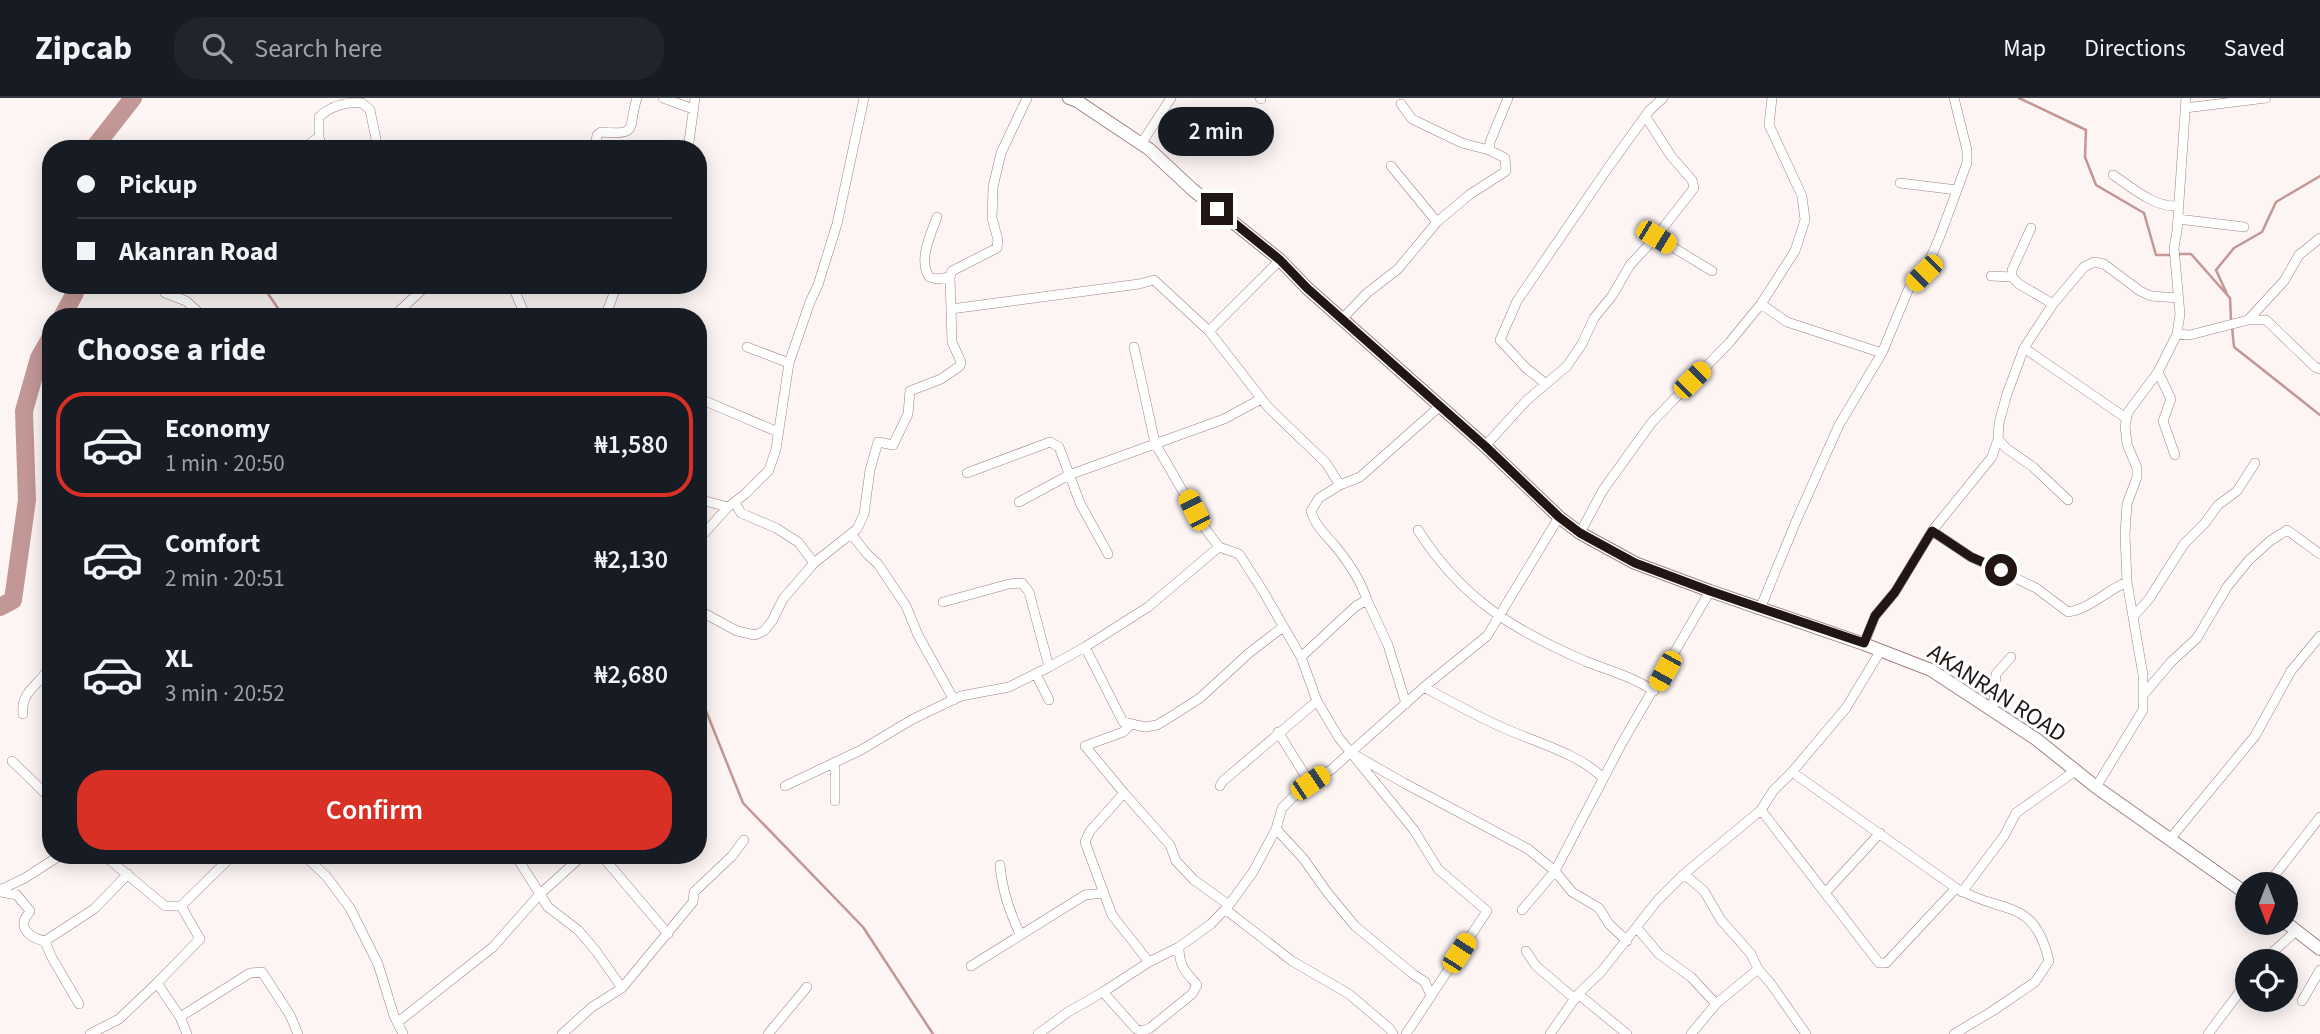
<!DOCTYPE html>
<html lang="en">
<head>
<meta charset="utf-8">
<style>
	:root { --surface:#171b24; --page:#20242c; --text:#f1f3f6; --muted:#9ea1a6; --line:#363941; --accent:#d93025 }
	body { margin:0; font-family:"Source Sans 3",sans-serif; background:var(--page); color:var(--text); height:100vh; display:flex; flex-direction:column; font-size:26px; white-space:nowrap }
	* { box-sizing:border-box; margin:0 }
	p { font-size:23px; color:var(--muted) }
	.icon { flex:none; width:38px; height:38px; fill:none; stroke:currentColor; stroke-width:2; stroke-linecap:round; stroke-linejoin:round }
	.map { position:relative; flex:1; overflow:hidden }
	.panel { position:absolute; left:42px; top:210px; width:665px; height:556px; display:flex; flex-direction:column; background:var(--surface); border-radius:28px; box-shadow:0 4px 18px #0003 }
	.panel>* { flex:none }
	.hud { position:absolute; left:42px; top:42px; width:665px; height:154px; border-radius:28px; box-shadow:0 4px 18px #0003; display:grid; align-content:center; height:154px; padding:0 35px; background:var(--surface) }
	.needle { width:46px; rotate:180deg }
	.controls { position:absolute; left:2235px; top:774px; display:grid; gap:14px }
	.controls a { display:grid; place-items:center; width:63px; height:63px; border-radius:50%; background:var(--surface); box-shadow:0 4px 18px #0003; font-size:35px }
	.end { position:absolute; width:32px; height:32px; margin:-16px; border:9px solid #221615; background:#fff; box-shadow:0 0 0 4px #fff }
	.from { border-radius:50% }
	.bubble { position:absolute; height:49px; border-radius:24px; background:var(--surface); box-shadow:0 4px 18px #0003; font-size:23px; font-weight:600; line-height:49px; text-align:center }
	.car { position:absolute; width:21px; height:42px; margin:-21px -10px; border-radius:9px; box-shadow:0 0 5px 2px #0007; background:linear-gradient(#f5c518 24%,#345 0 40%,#f5c518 0 76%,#345 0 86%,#f5c518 0) }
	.hud b { display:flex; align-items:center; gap:24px; height:66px; font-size:26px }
	.hud b+b { border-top:2px solid var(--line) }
	.hud i { width:18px; height:18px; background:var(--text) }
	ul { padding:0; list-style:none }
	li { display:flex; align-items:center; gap:21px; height:105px; margin:0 14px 10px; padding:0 21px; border:4px solid transparent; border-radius:28px }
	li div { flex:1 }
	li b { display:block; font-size:26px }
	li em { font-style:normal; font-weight:600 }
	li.current { border-color:var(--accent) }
	li>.icon { width:63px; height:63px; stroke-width:1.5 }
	h2 { padding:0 35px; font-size:32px; line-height:84px }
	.button { display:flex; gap:14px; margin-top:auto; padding:14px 35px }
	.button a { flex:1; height:80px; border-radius:28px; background:var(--accent); color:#fff; font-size:28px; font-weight:600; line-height:80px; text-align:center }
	header { display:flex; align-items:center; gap:42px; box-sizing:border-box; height:98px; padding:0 35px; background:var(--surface); border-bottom:2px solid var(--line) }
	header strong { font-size:33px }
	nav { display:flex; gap:38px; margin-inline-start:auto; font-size:24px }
	.search { width:490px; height:63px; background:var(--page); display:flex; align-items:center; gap:18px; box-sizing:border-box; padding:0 24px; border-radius:28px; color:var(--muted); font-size:26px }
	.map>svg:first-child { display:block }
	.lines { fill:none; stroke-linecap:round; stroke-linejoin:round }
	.stream { stroke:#c29795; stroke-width:2.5 }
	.river { stroke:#c29795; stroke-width:18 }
	.minor-casing { stroke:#a18180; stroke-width:10 }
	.secondary-casing { stroke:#a18180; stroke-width:14 }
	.minor { stroke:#fff; stroke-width:9 }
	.secondary { stroke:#fff; stroke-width:12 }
	.route { stroke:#221615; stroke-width:9 }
	.labels { text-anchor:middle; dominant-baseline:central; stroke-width:6; stroke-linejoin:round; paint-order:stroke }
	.street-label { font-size:24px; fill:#221615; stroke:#fff }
</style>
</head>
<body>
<header>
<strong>Zipcab</strong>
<div class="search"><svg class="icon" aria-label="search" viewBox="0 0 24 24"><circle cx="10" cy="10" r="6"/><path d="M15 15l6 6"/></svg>Search here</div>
<nav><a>Map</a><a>Directions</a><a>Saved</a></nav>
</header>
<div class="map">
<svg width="2320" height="936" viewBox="0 0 2320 936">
	<rect width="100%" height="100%" fill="#fcf5f4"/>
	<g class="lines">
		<path class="stream" d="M2019 0 2086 32 2085 59 2096 87 2144 115 2156 157H2171
			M95 47 99 51
			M2177 156H2191L2230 200 2231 222
			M262 187 284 219
			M2227 196 2216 172 2234 150 2262 134 2276 104 2320 78
			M2232 229 2234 249 2320 317
			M698 593 743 705 863 829 933 936"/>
		<path class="river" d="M93 51 133 0
			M62 219 75 195V187
			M0 509 13 502 27 402 24 313 39 260 51 239"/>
		<defs>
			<path id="minor" d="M663 0 693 11
				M1260 0 1261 1
				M1401 6 1412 21 1462 45 1489 52
				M2185 10 2266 0
				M1141 46 1171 0
				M292 49 308 47 319 39
				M322 51 319 39V19C331 8 347 4 362 5L370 12 378 51
				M595 51 597 37 601 34C641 38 627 29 637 0
				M688 51 695 0
				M1391 68 1437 124
				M2113 77C2133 90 2153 109 2177 108
				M1900 85 1957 92
				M937 119C931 136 918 161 929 179L937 181 950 179
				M2178 121 2244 129
				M2031 130 2012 172V179L2019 186 2053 206
				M1656 139 1712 173
				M1991 178 2012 179
				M160 187 165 195 186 203 204 219
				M512 187 526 219
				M1761 206 1787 224 1882 255
				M951 211 1139 186 1154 182 1209 233 1268 309 1326 365 1340 387
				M398 219V214L424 190 432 187
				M605 219 617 187
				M1342 221 1367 195 1398 171 1437 124 1469 97 1506 73 1505 60 1489 52 1490 44 1508 0
				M2248 222H2266L2315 269 2320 271
				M1209 233 1280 162
				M2177 236 2190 237 2248 222 2284 183 2299 157 2320 140
				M747 249 789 265
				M1134 249 1155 345 1201 425 1219 449 1239 456 1263 493 1301 559 1317 603 1339 640 1414 732 1438 771 1487 813 1431 898
				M2024 250 2126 320
				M2158 274 2171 301 2163 323 2175 357
				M1546 286 1526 270 1500 242 1517 203 1610 67 1649 13 1663 0
				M698 300 778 334
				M1998 341 2006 350 2033 369 2068 402
				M1485 348 1527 302 1567 268 1582 246 1594 220 1612 198 1630 167 1656 139 1694 90 1692 82 1671 58 1646 19
				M967 375 1050 344 1059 349 1080 405 1108 456
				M698 401 728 409
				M1019 404 1069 377 1224 321 1261 301
				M735 405 741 415 776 430 798 444 814 465
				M1418 432C1461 500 1513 532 1585 563 1610 573 1631 578 1654 593
				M1932 433 1971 459 2036 490 2068 514C2090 511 2107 492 2127 484
				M1580 435 1603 392 1652 324 1729 245 1761 206 1795 153 1805 122 1802 98 1769 27 1772 0
				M852 437 867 456 878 466 906 508 918 537 954 602
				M698 442 728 409 745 396 769 372 776 351 789 265 810 204 818 187 837 126 864 0
				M1367 502 1388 547 1406 606
				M943 504 1009 486 1022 485 1029 494 1049 569
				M1760 511 1797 421 1839 327 1882 255 1909 190 1924 175 1940 138 1967 65V52L1954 0
				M698 512 737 533 755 537 764 533 772 523 783 501 814 465 857 431 864 416 870 372 878 344 893 347 908 316 910 293 941 281 960 268 961 264 952 244 950 179 952 173 997 150 998 142 992 120 993 89 1001 55 1027 0
				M2133 519 2149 501 2184 446 2205 425 2218 407 2237 393 2255 365
				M1864 546 1875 518 1895 494 1932 433 1992 359 1998 341 1999 325 2007 296 2024 250 2053 206 2084 169 2094 164 2104 166 2140 193 2151 198 2178 200
				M1085 549 1123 624 1145 629 1157 627 1175 616 1200 600 1249 555 1283 529
				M1301 559 1356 508 1367 502C1361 483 1349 465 1336 449 1326 437 1315 428 1311 413L1319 400 1340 387 1360 379 1439 309
				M1036 576 1049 602
				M1424 589C1451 604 1478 619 1506 631 1538 645 1579 656 1603 680
				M2144 596 2171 564 2197 540 2227 489 2249 462 2270 443 2287 432 2320 456
				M1993 613 1996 576 2011 559
				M23 616C20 591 43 586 51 566
				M1131 626 1123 634 1085 648 1124 695 1090 733 1085 744 1112 817 1149 864
				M1278 634 1310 685
				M1355 657 1404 685 1528 751 1555 773 1572 794 1599 810 1609 826 1627 843
				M12 663 46 696 51 712
				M1792 674 1956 790C2001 817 2034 798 2049 863L2035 884 1994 912 1954 936
				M785 688 861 652 913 621 961 598 1009 589 1049 569 1085 549 1148 509 1219 449
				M1220 688 1223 683 1317 603
				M2096 689 2143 612V577L2127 484 2125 436 2127 406 2137 379V370L2127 346 2125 328 2128 314 2158 274 2177 236 2180 216 2174 150 2177 133 2186 0
				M1124 695 1170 747 1176 763 1194 782 1229 807
				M835 703V664
				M1761 712 1879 865H1886L1956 790
				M1276 731 1303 760 1327 794 1355 828 1413 876 1425 884 1431 898 1406 936
				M2170 741 2255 638 2291 573 2320 538
				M105 758 165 808H181L232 758
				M305 758 327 779 350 810 378 866 394 918 403 936
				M516 758 548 809 578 832 596 853 622 890
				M602 758 668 836
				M1000 767C1002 792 1009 813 1020 836
				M1684 776 1704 793 1721 822 1751 856 1758 871 1771 886 1806 936
				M2268 786 2320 719
				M0 792 25 780 59 758
				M0 794 17 797 30 813C28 817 24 820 24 824 22 835 37 842 45 843L51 858 79 906
				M1962 794 2004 738 2016 715 2075 673
				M1825 795 1880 735
				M1225 811 1292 863 1349 896 1389 930 1393 936
				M1522 812 1555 773 1622 645 1710 493
				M1637 830 1659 856 1691 879 1716 906
				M45 843 94 811 128 776
				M1526 853 1536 868 1575 901
				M2263 863 2296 833
				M971 868 1085 797 1104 795
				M157 885 180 919 250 875 262 874 290 917 298 936
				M1103 894 1136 931 1143 933 1150 930 1192 896 1197 887C1185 873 1179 868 1179 849
				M1578 896 1627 936
				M2302 903 2320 872
				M180 919 187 936
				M398 924 493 849 539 797 582 758
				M90 936 119 921 157 885 200 841 181 808
				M562 936 592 909 622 890 693 804 694 794 732 758 744 742
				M768 936 807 889
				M1038 936 1068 914 1103 894 1149 864 1179 849 1211 826 1229 807 1253 774 1276 731 1282 710 1298 694 1332 671 1424 589 1487 538 1559 419
				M1550 936 1578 896 1601 874 1657 803 1684 776 1761 712 1773 693 1792 674 1846 610 1881 552
				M1691 936 1716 906 1758 871
				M2208 936 2247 884"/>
			<path id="secondary" d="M1069 0 1077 3 1149 51 1193 92 1280 162 1307 190 1485 348 1559 419 1580 435 1635 465 1710 493 1864 546 1931 572 2036 641 2096 689 2247 796
				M2285 824 2320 851"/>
		</defs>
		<use href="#minor" class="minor-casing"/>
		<use href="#secondary" class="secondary-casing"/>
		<use href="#minor" class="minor"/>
		<use href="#secondary" class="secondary"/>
	</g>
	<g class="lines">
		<path class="route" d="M1217 111 1280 162 1307 190 1485 348 1559 419 1580 435 1635 465 1710 493 1864 545 1875 518 1895 494 1932 433 1971 459 2001 472"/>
	</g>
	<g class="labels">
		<g class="street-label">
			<text transform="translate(1997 595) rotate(33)">AKANRAN ROAD</text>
		</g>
	</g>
</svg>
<div class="controls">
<a><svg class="needle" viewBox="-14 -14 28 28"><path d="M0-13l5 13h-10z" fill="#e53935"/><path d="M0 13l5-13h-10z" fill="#9ea1a6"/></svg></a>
<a><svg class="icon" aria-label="locate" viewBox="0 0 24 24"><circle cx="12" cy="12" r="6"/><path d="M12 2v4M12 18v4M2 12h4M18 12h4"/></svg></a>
</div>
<i class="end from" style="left:2001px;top:472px"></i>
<i class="end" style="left:1217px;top:111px"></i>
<div class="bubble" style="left:1158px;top:9px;width:116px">2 min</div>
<i class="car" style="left:1656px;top:139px;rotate:121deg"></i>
<i class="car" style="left:1924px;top:175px;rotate:225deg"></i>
<i class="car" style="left:1692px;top:282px;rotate:45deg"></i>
<i class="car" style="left:1194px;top:412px;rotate:333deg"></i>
<i class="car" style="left:1665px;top:573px;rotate:209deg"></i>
<i class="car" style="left:1310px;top:685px;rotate:56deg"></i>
<i class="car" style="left:1459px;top:855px;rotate:33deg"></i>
<div class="hud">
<b><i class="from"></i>Pickup</b>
<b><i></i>Akanran Road</b>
</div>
<section class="panel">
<h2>Choose a ride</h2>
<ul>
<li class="current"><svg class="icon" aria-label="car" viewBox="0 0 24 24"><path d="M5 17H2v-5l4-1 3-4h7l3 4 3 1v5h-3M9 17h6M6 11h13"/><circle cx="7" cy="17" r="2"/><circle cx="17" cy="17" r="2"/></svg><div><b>Economy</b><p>1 min · 20:50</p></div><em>₦1,580</em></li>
<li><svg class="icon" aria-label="car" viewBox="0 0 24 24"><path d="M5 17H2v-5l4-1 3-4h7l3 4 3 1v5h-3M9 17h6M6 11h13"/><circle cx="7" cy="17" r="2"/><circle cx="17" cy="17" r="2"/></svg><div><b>Comfort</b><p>2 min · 20:51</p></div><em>₦2,130</em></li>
<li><svg class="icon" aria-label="car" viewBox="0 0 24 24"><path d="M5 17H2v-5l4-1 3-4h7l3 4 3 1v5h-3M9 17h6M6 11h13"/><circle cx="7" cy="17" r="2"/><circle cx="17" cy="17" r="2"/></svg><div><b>XL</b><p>3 min · 20:52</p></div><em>₦2,680</em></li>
</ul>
<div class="button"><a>Confirm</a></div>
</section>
</div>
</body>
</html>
